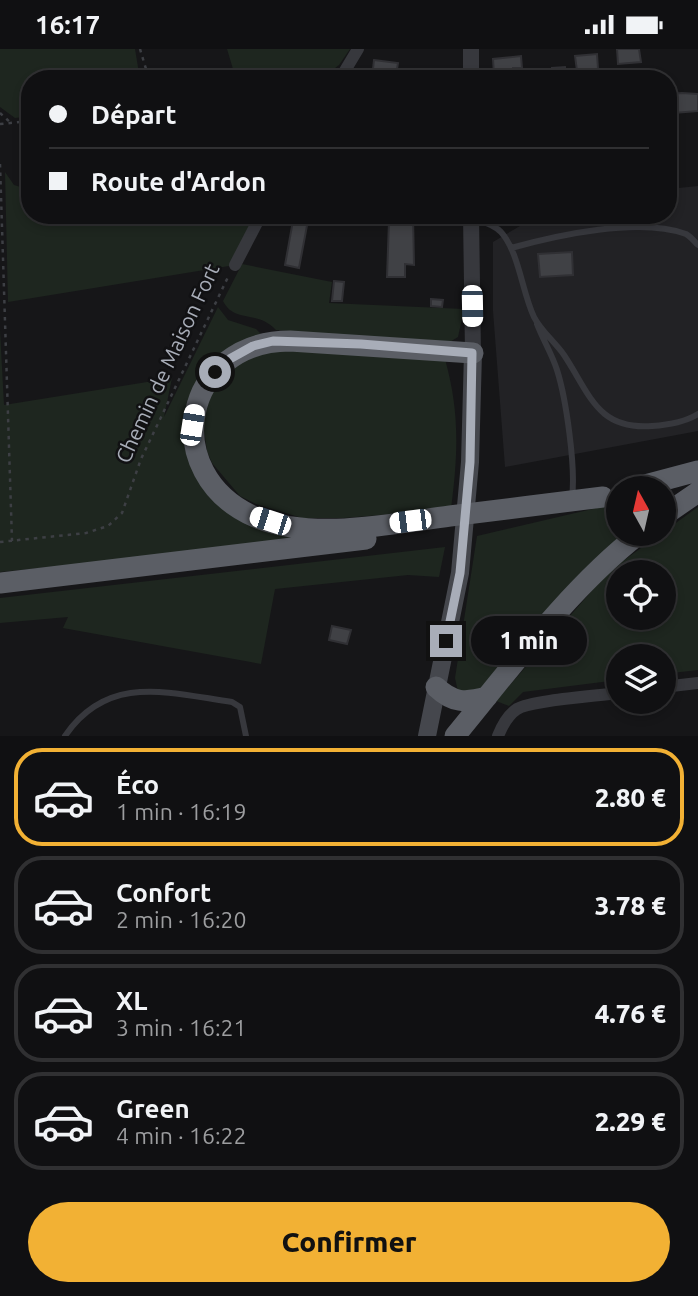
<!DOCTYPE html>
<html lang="fr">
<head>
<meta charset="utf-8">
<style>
	:root { --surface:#101012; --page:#19191b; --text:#f1f3f6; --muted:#9c9d9f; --line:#303032; --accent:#f2b134 }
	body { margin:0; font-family:Ubuntu,sans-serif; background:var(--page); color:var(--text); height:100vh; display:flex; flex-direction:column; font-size:26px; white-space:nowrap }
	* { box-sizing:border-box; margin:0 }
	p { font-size:23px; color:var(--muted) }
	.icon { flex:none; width:38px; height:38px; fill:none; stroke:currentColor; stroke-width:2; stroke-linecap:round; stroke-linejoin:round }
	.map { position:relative; height:687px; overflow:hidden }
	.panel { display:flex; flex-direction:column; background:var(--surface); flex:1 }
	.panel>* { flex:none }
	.banner { position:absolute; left:21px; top:21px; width:656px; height:154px; border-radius:28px; box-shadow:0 4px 10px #0003,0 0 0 2px var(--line); display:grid; align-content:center; height:154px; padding:0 28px; background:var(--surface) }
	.needle { width:46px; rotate:352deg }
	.buttons { position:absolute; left:606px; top:427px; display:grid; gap:14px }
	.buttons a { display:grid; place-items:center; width:70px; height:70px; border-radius:50%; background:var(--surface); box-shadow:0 4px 10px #0003,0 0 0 2px var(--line); font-size:35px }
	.end { position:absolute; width:32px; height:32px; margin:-16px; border:9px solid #a8adb8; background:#111; box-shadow:0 0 0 4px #111 }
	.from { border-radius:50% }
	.bubble { position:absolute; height:49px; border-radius:24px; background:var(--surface); box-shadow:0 4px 10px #0003,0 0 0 2px var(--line); font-size:23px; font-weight:800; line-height:49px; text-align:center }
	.car { position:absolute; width:21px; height:42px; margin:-21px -10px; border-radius:9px; box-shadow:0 0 5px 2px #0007; background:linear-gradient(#fff 24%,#345 0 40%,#fff 0 76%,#345 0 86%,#fff 0) }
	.banner b { display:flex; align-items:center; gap:24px; height:66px; font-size:26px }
	.banner b+b { border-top:2px solid var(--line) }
	.banner i { width:18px; height:18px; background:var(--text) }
	ul { padding:12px 0 0; list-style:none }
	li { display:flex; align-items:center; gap:21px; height:98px; margin:0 14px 10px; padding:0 14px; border:4px solid var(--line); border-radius:28px }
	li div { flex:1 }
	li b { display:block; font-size:26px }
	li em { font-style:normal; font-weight:800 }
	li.on { border-color:var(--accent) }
	li>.icon { width:63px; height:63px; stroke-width:1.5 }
	.cta { display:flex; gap:14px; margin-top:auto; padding:14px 28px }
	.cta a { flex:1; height:80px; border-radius:42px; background:var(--accent); color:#111; font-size:28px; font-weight:800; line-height:80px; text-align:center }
	.status { display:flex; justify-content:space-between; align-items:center; height:49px; padding:0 35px; background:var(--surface); direction:ltr }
	.status svg { height:19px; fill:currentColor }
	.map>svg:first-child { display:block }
	.built { fill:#222225 }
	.green { fill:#1e261f; fill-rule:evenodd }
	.building { fill:#404145; stroke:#303034; stroke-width:2 }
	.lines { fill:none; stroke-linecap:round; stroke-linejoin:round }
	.path { stroke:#3d3f44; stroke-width:2.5; stroke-dasharray:3.5 5; stroke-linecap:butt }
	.service { stroke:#37383d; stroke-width:6 }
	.minor { stroke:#37383d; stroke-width:12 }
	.tertiary { stroke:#37383d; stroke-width:16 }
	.secondary { stroke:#45474d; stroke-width:18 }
	.trunk { stroke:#5b5e65; stroke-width:21 }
	.route { stroke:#a8adb8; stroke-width:9 }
	.labels { text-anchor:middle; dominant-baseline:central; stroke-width:5; stroke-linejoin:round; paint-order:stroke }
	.street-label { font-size:21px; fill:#a8adb8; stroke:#111113 }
</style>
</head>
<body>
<div class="status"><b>16:17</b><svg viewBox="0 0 49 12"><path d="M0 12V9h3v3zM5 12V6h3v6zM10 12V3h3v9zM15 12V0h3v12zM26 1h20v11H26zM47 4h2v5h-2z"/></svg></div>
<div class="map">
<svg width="698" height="687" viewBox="0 0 698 687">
	<rect width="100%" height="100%" fill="#161618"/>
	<path class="built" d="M698 137V382L505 418 493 262V193L520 177V166H668L669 140Z"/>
	<path class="green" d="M0 0H135L140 30H30V67L15 69 0 58Z
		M227 0H350L339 16 321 30H236Z
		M5 123 14 136 30 141V166H258L229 217 8 253Z
		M242 215 332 233 329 254 464 260 458 288 448 294 276 281C256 260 235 275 223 252Z
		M218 258 228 271 256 280 261 285 227 300 212 314 195 419 305 492 0 523V281L4 356 172 329 164 368Z
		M283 299 445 310C460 364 458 405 451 460L344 469H302L256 455 240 447 212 414 207 402 203 374 213 339 244 310Z
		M618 454V485H632L480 643H458L455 629 477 487Z
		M698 458V621L663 625V607H618V631L523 643 509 657 496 652 609 522ZM618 523H663V569H618Z
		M445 498 439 528 408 526 275 540 261 615 63 579 68 568 0 574V549Z"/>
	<path class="building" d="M617 0H639L641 13 618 15Z
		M597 5 598 20 577 22 575 7Z
		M521 7 522 19H513V25L494 26 493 10Z
		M374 11 398 14 397 20 405 21 404 28 379 30 382 21 373 20Z
		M565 18 566 29 553 30 552 19Z
		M682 44 698 45V62L674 64 673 45Z
		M294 166H309L299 219 285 216Z
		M394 166H413L414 216 405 215V228H387L389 172H394Z
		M572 203 573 226 540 228 538 205Z
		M334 232 344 233 342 252H332Z
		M431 250 443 251 442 258 431 257Z
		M332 577 351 581 347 595 329 591Z"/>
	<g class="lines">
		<path class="path" d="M140 0 149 30
			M0 64 11 74
			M0 75 30 72
			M0 115 12 492
			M0 493 86 484 108 477 122 464 141 410 228 228"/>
		<path class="service" d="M473 169C482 172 495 176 501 183 519 203 522 243 534 268 541 282 555 293 564 306 590 345 597 381 652 377 667 376 685 373 698 365
			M511 199C558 186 639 168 686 185 690 187 694 192 698 196
			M537 275C543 291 552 305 557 321 566 349 576 419 572 448
			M65 687C108 624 169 644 232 653L240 658 246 687"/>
		<path class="minor" d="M340 30 358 0
			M235 216 261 166
			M663 638 698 634
			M498 687C502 677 508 666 517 660 532 651 597 647 618 644"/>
		<path class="tertiary" d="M471 30V0
			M471 166 473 304"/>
		<path class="secondary" d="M427 687 460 524 470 413 473 304"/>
		<path class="trunk" d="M473 304 290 292C182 292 157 425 255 468 312 492 390 475 450 467 501 461 552 454 603 448
			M634 439 698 422
			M663 467 698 443
			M0 534 366 490
			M436 638C453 654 465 654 487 648
			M455 687C511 619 570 539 639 485"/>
	</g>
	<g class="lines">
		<path class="route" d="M215 323 226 312 253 297 273 292 361 295 472 304 470 413 460 524 446 592"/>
	</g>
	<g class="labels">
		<g class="street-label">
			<text transform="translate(167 314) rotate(-65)">Chemin de Maison Fort</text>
		</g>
	</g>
</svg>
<div class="buttons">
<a><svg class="needle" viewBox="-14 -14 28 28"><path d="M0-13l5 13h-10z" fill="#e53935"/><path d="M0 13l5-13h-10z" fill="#9c9d9f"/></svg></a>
<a><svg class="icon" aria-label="locate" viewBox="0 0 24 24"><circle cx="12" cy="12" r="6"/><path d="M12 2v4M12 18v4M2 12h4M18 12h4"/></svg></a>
<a><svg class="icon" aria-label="layers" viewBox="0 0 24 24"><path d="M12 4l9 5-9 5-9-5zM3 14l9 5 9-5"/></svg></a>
</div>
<i class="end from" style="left:215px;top:323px"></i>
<i class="end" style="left:446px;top:592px"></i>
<div class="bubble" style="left:471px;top:567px;width:116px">1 min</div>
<i class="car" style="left:472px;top:257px;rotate:179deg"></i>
<i class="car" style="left:192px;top:376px;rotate:9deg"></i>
<i class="car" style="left:270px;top:472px;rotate:288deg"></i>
<i class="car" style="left:410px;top:472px;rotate:263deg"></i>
<div class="banner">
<b><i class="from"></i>Départ</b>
<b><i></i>Route d'Ardon</b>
</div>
</div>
<section class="panel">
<ul>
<li class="on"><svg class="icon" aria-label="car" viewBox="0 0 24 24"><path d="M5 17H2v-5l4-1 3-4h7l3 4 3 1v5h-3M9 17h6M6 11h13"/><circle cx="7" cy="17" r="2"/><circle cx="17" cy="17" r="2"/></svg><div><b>Éco</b><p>1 min · 16:19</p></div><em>2.80 €</em></li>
<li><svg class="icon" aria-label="car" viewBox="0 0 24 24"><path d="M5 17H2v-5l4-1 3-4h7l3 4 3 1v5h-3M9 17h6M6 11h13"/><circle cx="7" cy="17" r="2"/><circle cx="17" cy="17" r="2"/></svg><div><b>Confort</b><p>2 min · 16:20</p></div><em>3.78 €</em></li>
<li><svg class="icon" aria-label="car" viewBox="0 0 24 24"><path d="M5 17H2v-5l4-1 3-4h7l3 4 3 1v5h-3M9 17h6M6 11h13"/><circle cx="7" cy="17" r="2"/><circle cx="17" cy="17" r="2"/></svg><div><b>XL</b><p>3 min · 16:21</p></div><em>4.76 €</em></li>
<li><svg class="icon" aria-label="car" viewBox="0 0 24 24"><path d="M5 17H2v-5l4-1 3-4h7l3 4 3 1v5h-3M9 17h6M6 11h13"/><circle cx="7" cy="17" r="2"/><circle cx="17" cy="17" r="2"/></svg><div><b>Green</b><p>4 min · 16:22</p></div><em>2.29 €</em></li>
</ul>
<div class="cta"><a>Confirmer</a></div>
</section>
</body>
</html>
